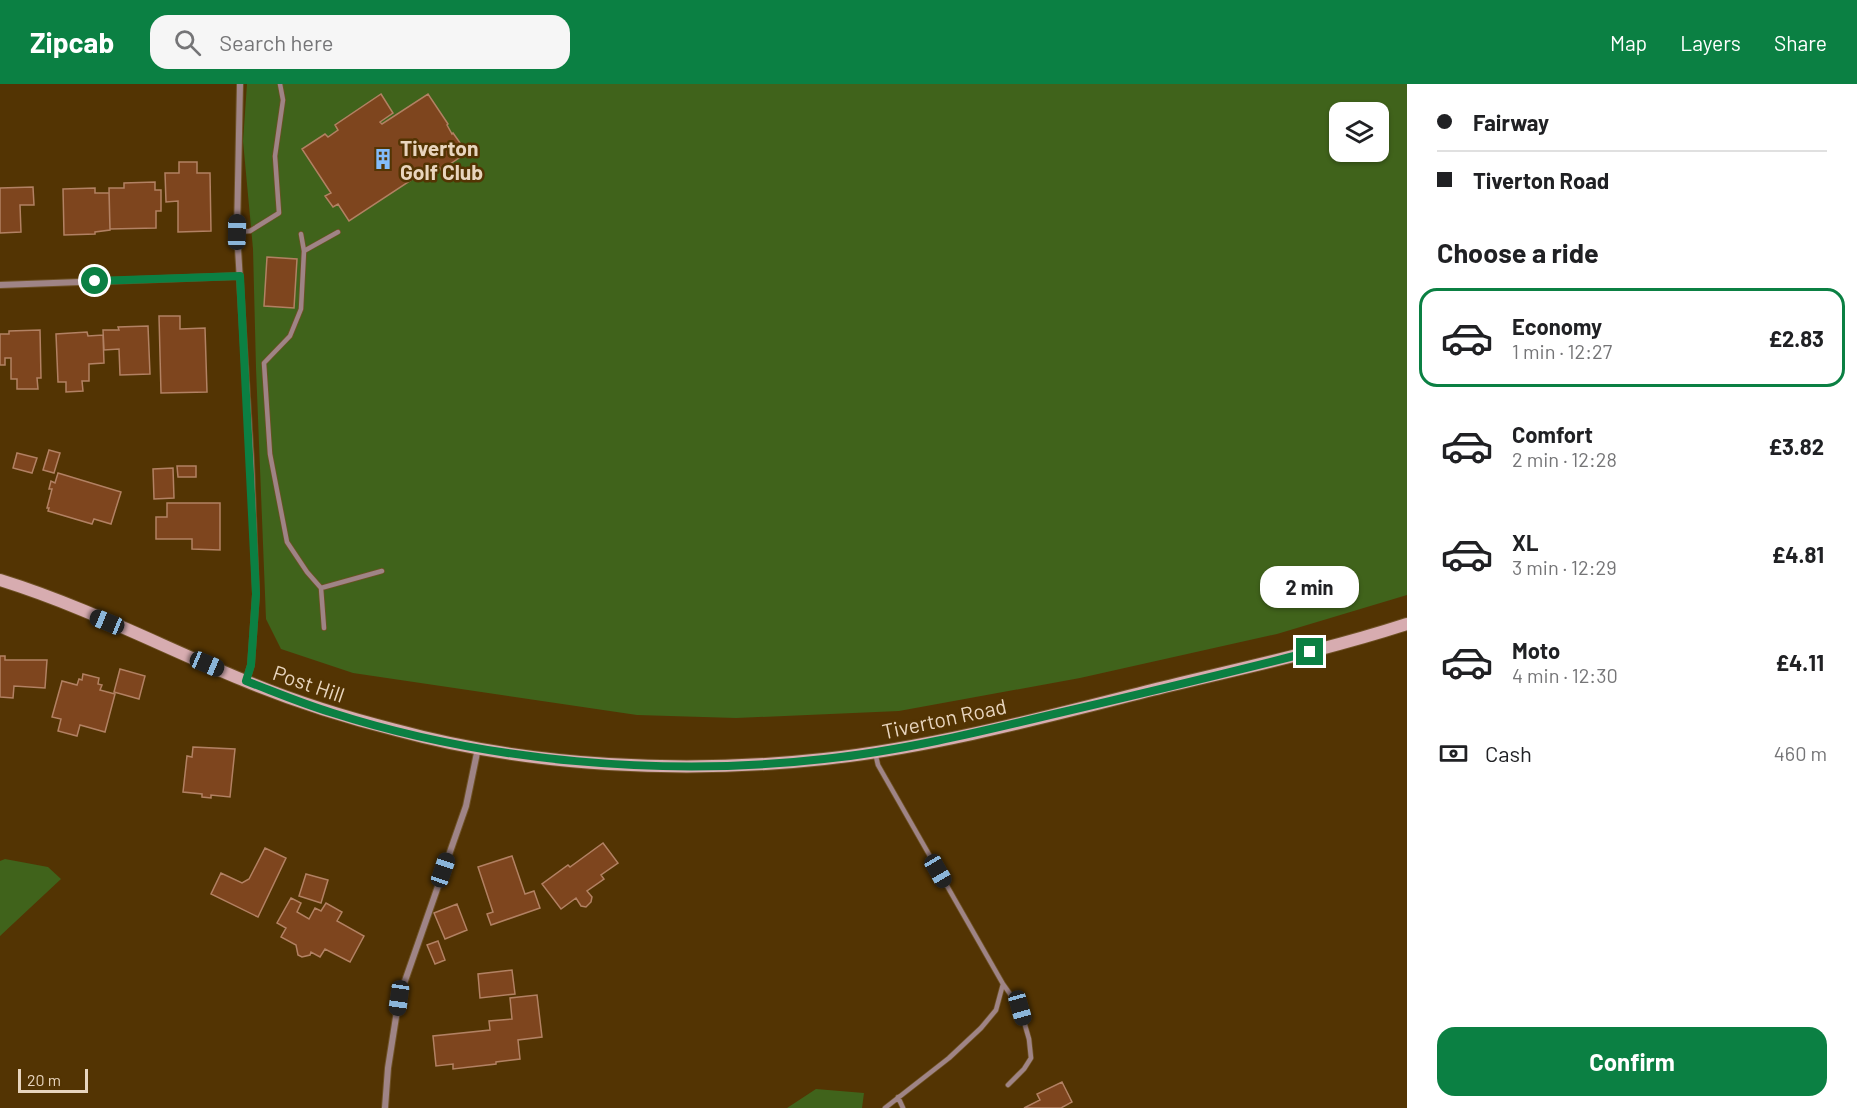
<!DOCTYPE html>
<html lang="en">
<head>
<meta charset="utf-8">
<style>
	:root { --surface:#fff; --page:#f6f6f6; --text:#202124; --muted:#757577; --line:#e0e0e0; --accent:#0b8043 }
	body { margin:0; font-family:Barlow,sans-serif; background:var(--page); color:var(--text); height:100vh; display:flex; flex-direction:column; font-size:22px; white-space:nowrap }
	* { box-sizing:border-box; margin:0 }
	p { font-size:20px; color:var(--muted) }
	.icon { flex:none; width:33px; height:33px; fill:none; stroke:currentColor; stroke-width:2; stroke-linecap:round; stroke-linejoin:round }
	.map { position:relative; flex:1; overflow:hidden }
	.side { display:flex; flex-direction:column; background:var(--surface); width:450px }
	.side>* { flex:none }
	.hud { display:grid; align-content:center; height:132px; padding:0 30px; background:var(--surface) }
	.fabs { position:absolute; left:1329px; top:18px; display:grid; gap:12px }
	.fabs a { display:grid; place-items:center; width:60px; height:60px; border-radius:12px; background:var(--surface); box-shadow:0 2px 4px #0004; font-size:30px }
	.scale { position:absolute; left:18px; bottom:15px; width:70px; box-sizing:border-box; padding-left:6px; border:3px solid #e8d5be; border-top:0; font-size:16px; line-height:21px; white-space:nowrap; color:#e8d5be; -webkit-text-stroke:4px #533403; paint-order:stroke }
	.end { position:absolute; width:27px; height:27px; margin:-14px; border:8px solid #0b8043; background:#fff; box-shadow:0 0 0 3px #fff }
	.from { border-radius:50% }
	.bubble { position:absolute; height:42px; border-radius:18px; background:var(--surface); box-shadow:0 2px 4px #0004; font-size:20px; font-weight:700; line-height:42px; text-align:center }
	.car { position:absolute; width:18px; height:36px; margin:-18px -9px; border-radius:8px; box-shadow:0 0 4px 2px #0007; background:linear-gradient(#222 24%,#8ab4d8 0 40%,#222 0 76%,#8ab4d8 0 86%,#222 0) }
	.hud b { display:flex; align-items:center; gap:21px; height:57px; font-size:22px }
	.hud b+b { border-top:2px solid var(--line) }
	.hud i { width:15px; height:15px; background:var(--text) }
	ul { padding:0; list-style:none }
	li { display:flex; align-items:center; gap:18px; height:99px; margin:0 12px 9px; padding:0 18px; border:3px solid transparent; border-radius:18px }
	li div { flex:1 }
	li b { display:block; font-size:22px }
	li em { font-style:normal; font-weight:700 }
	li.current { border-color:var(--accent) }
	li>.icon { width:54px; height:54px; stroke-width:1.5 }
	h2 { padding:0 30px; font-size:27px; line-height:72px }
	.pay { display:flex; align-items:center; gap:15px; height:66px; padding:0 30px; font-size:22px }
	.pay p { margin-inline-start:auto }
	.primary-button { display:flex; gap:12px; margin-top:auto; padding:12px 30px }
	.primary-button a { flex:1; height:69px; border-radius:18px; background:var(--accent); color:#fff; font-size:24px; font-weight:700; line-height:69px; text-align:center }
	header { display:flex; align-items:center; gap:36px; box-sizing:border-box; height:84px; padding:0 30px; background:var(--accent); color:#fff }
	header strong { font-size:28px }
	nav { display:flex; gap:33px; margin-inline-start:auto; font-size:21px }
	.search { width:420px; height:54px; background:var(--page); display:flex; align-items:center; gap:15px; box-sizing:border-box; padding:0 21px; border-radius:18px; color:var(--muted); font-size:22px }
	main { display:flex; flex:1; min-height:0 }
	.map>svg:first-child { display:block }
	.green { fill:#40631b; fill-rule:evenodd }
	.building { fill:#7e451e; stroke:#b28163; stroke-width:1.5 }
	.lines { fill:none; stroke-linecap:round; stroke-linejoin:round }
	.lane-casing { stroke:#6e5125; stroke-width:6 }
	.street-casing { stroke:#6e5125; stroke-width:8 }
	.secondary-casing { stroke:#6e5125; stroke-width:14 }
	.lane { stroke:#9f8486; stroke-width:4.5 }
	.street { stroke:#9f8486; stroke-width:6 }
	.secondary { stroke:#d7acb0; stroke-width:12 }
	.route { stroke:#0b8043; stroke-width:8 }
	.labels { text-anchor:middle; dominant-baseline:central; stroke-width:5; stroke-linejoin:round; paint-order:stroke }
	.poi-label { font-size:21px; font-weight:bold; fill:#e8d5be; stroke:#533403; text-anchor:start }
	.street-label { font-size:21px; fill:#e8d5be; stroke:#533403 }
</style>
</head>
<body>
<header>
<strong>Zipcab</strong>
<div class="search"><svg class="icon" aria-label="search" viewBox="0 0 24 24"><circle cx="10" cy="10" r="6"/><path d="M15 15l6 6"/></svg>Search here</div>
<nav><a>Map</a><a>Layers</a><a>Share</a></nav>
</header>
<main>
<div class="map">
<svg width="1407" height="1024" viewBox="0 0 1407 1024">
	<rect width="100%" height="100%" fill="#533403"/>
	<path class="green" d="M247 0H1407V511L1277 550 1080 594 899 627 736 634 637 631 353 589 281 565 266 535 256 284 253 165 243 57ZM1340 28H1378V68H1340Z
		M5 775 48 783 61 795 0 852V777Z
		M816 1005 864 1009 862 1024H787Z"/>
	<path class="building" d="M381 10 393 29 380 38 382 40 428 10 448 40 447 41 452 50 453 49 463 63 461 64 465 70 441 86 437 79 349 137 338 120 333 123 325 112 331 109 302 65 325 50 328 53 338 46 335 41Z
		M179 78H197V89H210L211 147 178 148V117L166 118 165 89H179Z
		M155 98V106H161V127H156V144L110 145 109 104H124V99Z
		M33 103 34 121H20L21 148 0 149V104Z
		M95 104V109H109L110 146 95 148V150L64 151 63 105Z
		M267 173 297 175 294 224 264 222Z
		M159 232H180V245L205 244 207 308 161 309Z
		M148 242 150 290 120 291 119 265 104 266 103 246H119L118 243Z
		M40 246 41 294H37L38 305H17V295H11V274H5V281H0V250H9V247Z
		M87 248 88 252 103 251 104 279 89 280V297H82L83 307 66 308V298H58L56 250Z
		M49 366 60 369 54 389 43 386Z
		M17 369 37 374 32 389 13 384Z
		M177 382H196V393H178Z
		M173 384 174 414 154 415 153 385Z
		M58 389 121 408 111 440 94 435 92 440 48 427 49 424H47L52 405H49L51 397 55 399Z
		M167 419H220V466L192 465V455H156V433H167Z
		M0 572H5V576H47L45 604 14 602 13 614 0 613Z
		M120 585 145 592 139 615 114 608Z
		M83 590 99 594 98 600 102 601 100 606 115 610 105 648 80 641 77 652 58 647 61 635 52 633 62 597 77 601 79 595 82 596Z
		M193 663 235 665 230 713 211 711V714L202 713V710L183 708 187 672 192 673Z
		M603 759 618 779 601 791 604 795 587 807 592 813 591 818 586 823 581 822 576 814 561 825 542 800 568 781 570 783Z
		M265 764 286 774 258 833 211 810 221 789 242 799 249 795Z
		M512 772 525 810 534 807 540 824 491 841 487 830 493 828 478 783Z
		M306 790 328 796 321 819 299 812Z
		M291 814 301 819 297 828 309 835 315 824 321 827 326 819 342 828 337 837 364 852 350 878 325 865 320 873 311 868 310 871 302 873 298 871 296 861 281 853 286 844 277 839Z
		M457 820 467 846 445 855 434 829Z
		M438 857 445 876 435 880 427 861Z
		M512 886 515 910 480 914 478 890Z
		M537 911 542 953 518 956 520 975 496 978V980L453 985V980L436 982 433 952 490 946 489 937 512 935 510 914Z
		M1062 998 1072 1018 1061 1024H1024L1040 1016 1037 1010Z"/>
	<g class="lines">
		<defs>
			<path id="lane" d="M237 148 250 147 279 129 275 72 283 16 280 0
				M301 150 304 167 338 148
				M304 167 301 225 290 252 264 279 270 370 287 458 307 488 321 504 324 544
				M321 504 382 487
				M875 668 878 681 1003 900 996 926 981 944 949 974 885 1024
				M1003 900 1020 924 1029 955 1031 974 1024 985 1008 1001
				M898 1013 903 1024"/>
			<path id="street" d="M240 0 237 148 251 379 256 510 251 581 246 597
				M0 201 240 192
				M385 1024 388 984 399 914 466 722 478 664"/>
			<path id="secondary" d="M0 496C84 522 163 563 243 596 293 617 344 633 396 646 531 683 685 690 824 675 934 663 1045 633 1152 606 1237 585 1324 567 1407 540"/>
		</defs>
		<use href="#lane" class="lane-casing"/>
		<use href="#street" class="street-casing"/>
		<use href="#secondary" class="secondary-casing"/>
		<use href="#lane" class="lane"/>
		<use href="#street" class="street"/>
		<use href="#secondary" class="secondary"/>
	</g>
	<g class="lines">
		<path class="route" d="M95 197 240 192 256 510 251 581 246 597C275 608 303 620 333 629 486 678 665 693 824 675 900 667 975 649 1050 631 1136 611 1223 590 1310 568"/>
	</g>
	<defs>
		<symbol id="building-bare" viewBox="-9 -9 18 18"><path d="M-4-6H4V6H1V3H-1V6H-4ZM-2.5-4.3h1.7v1.8h-1.7ZM.8-4.3h1.7v1.8H.8ZM-2.5-1h1.7V.8h-1.7ZM.8-1h1.7V.8H.8Z" fill="#83bcfb" stroke="#533403" stroke-width="2.5" paint-order="stroke"/></symbol>
	</defs>
	<g fill-rule="evenodd">
		<use href="#building-bare" x="368" y="60" width="30" height="30"/>
	</g>
	<g class="labels">
		<g class="poi-label">
			<text x="400" y="63">Tiverton<tspan x="400" dy="24">Golf Club</tspan></text>
		</g>
		<g class="street-label">
			<text transform="translate(309 599) rotate(19)">Post Hill</text>
			<text transform="translate(944 634) rotate(-12)">Tiverton Road</text>
		</g>
	</g>
</svg>
<div class="fabs">
<a><svg class="icon" aria-label="layers" viewBox="0 0 24 24"><path d="M12 4l9 5-9 5-9-5zM3 14l9 5 9-5"/></svg></a>
</div>
<div class="scale">20 m</div>
<i class="end from" style="left:95px;top:197px"></i>
<i class="end" style="left:1310px;top:568px"></i>
<div class="bubble" style="left:1260px;top:482px;width:99px">2 min</div>
<i class="car" style="left:237px;top:148px;rotate:1deg"></i>
<i class="car" style="left:107px;top:538px;rotate:292deg"></i>
<i class="car" style="left:207px;top:580px;rotate:113deg"></i>
<i class="car" style="left:443px;top:786px;rotate:19deg"></i>
<i class="car" style="left:938px;top:787px;rotate:150deg"></i>
<i class="car" style="left:399px;top:914px;rotate:188deg"></i>
<i class="car" style="left:1020px;top:924px;rotate:164deg"></i>
</div>
<section class="side">
<div class="hud">
<b><i class="from"></i>Fairway</b>
<b><i></i>Tiverton Road</b>
</div>
<h2>Choose a ride</h2>
<ul>
<li class="current"><svg class="icon" aria-label="car" viewBox="0 0 24 24"><path d="M5 17H2v-5l4-1 3-4h7l3 4 3 1v5h-3M9 17h6M6 11h13"/><circle cx="7" cy="17" r="2"/><circle cx="17" cy="17" r="2"/></svg><div><b>Economy</b><p>1 min · 12:27</p></div><em>£2.83</em></li>
<li><svg class="icon" aria-label="car" viewBox="0 0 24 24"><path d="M5 17H2v-5l4-1 3-4h7l3 4 3 1v5h-3M9 17h6M6 11h13"/><circle cx="7" cy="17" r="2"/><circle cx="17" cy="17" r="2"/></svg><div><b>Comfort</b><p>2 min · 12:28</p></div><em>£3.82</em></li>
<li><svg class="icon" aria-label="car" viewBox="0 0 24 24"><path d="M5 17H2v-5l4-1 3-4h7l3 4 3 1v5h-3M9 17h6M6 11h13"/><circle cx="7" cy="17" r="2"/><circle cx="17" cy="17" r="2"/></svg><div><b>XL</b><p>3 min · 12:29</p></div><em>£4.81</em></li>
<li><svg class="icon" aria-label="car" viewBox="0 0 24 24"><path d="M5 17H2v-5l4-1 3-4h7l3 4 3 1v5h-3M9 17h6M6 11h13"/><circle cx="7" cy="17" r="2"/><circle cx="17" cy="17" r="2"/></svg><div><b>Moto</b><p>4 min · 12:30</p></div><em>£4.11</em></li>
</ul>
<div class="pay"><svg class="icon" aria-label="cash" viewBox="0 0 24 24"><path d="M3 7h18v10H3z"/><circle cx="12" cy="12" r="2"/></svg>Cash<p>460 m</p></div>
<div class="primary-button"><a>Confirm</a></div>
</section>
</main>
</body>
</html>
